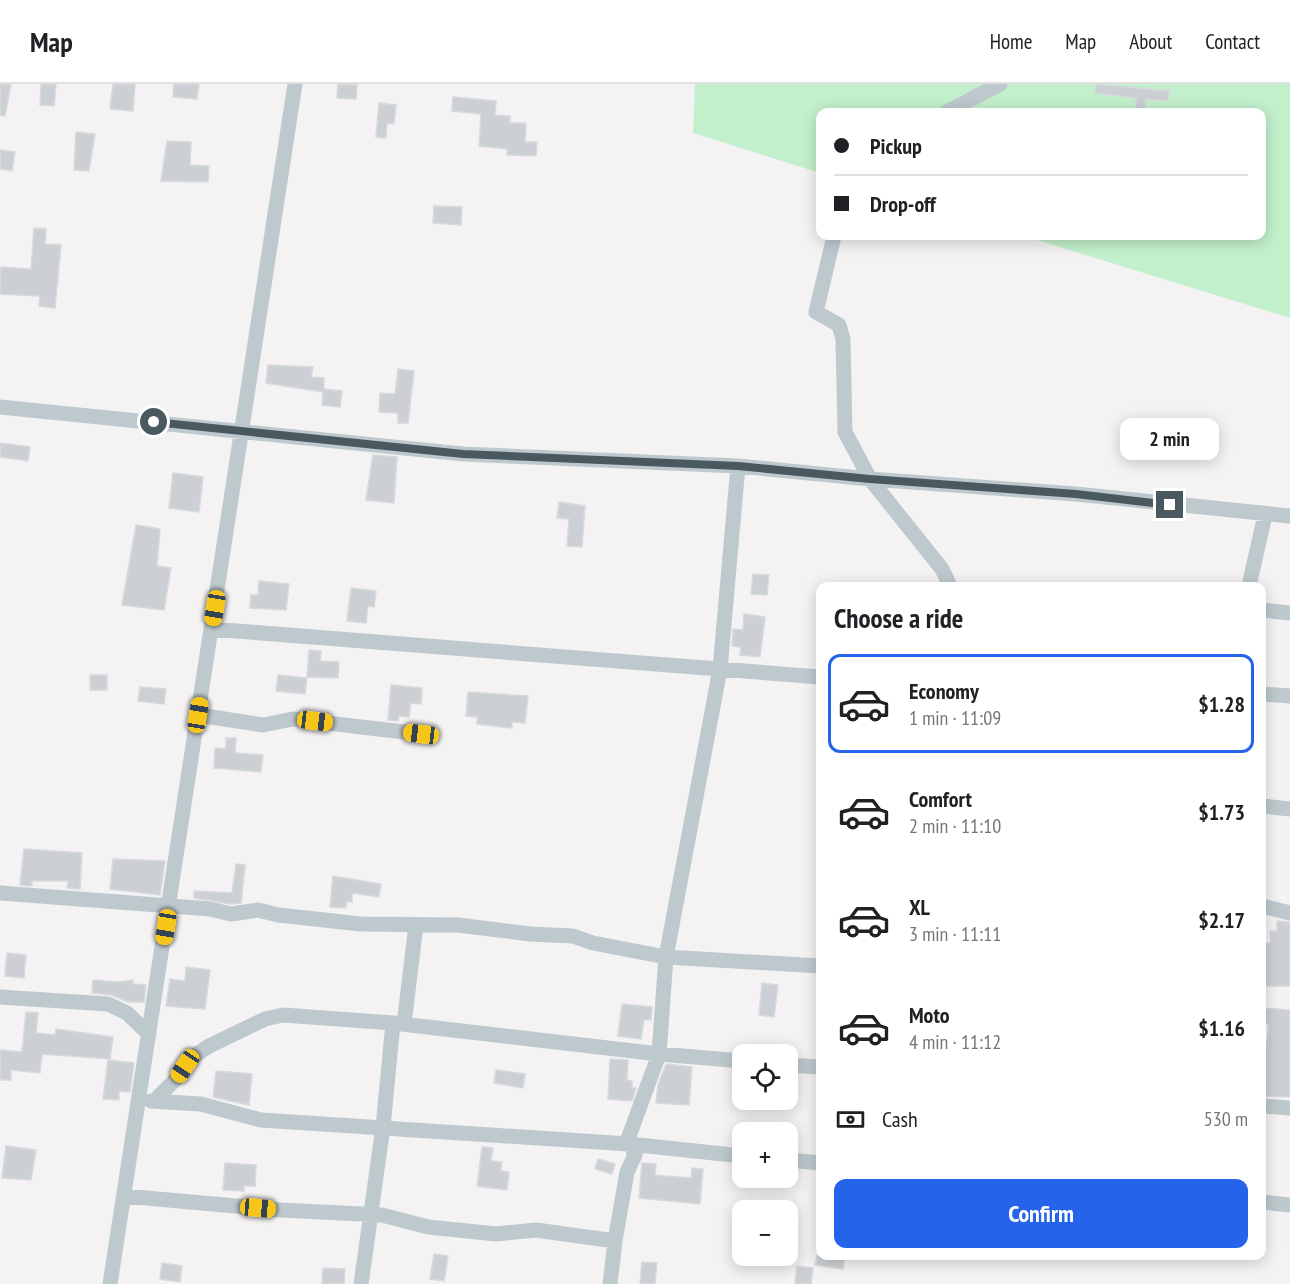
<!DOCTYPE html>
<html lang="en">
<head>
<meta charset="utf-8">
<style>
	:root { --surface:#fff; --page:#f6f6f6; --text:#202124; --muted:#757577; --line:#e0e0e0; --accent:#2563eb }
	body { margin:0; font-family:"PT Sans Narrow",sans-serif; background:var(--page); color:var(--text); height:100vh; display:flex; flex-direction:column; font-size:22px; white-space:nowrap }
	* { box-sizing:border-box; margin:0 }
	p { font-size:20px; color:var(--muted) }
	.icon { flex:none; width:33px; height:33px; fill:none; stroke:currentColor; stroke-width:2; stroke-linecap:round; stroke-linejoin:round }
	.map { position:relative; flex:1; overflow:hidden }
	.details { position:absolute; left:816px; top:498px; width:450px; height:678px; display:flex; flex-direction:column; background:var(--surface); border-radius:12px; box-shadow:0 3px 15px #0003 }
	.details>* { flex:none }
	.banner { position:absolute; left:816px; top:24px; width:450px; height:132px; border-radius:12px; box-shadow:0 3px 15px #0003; display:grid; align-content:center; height:132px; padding:0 18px; background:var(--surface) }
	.buttons { position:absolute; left:732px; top:960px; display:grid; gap:12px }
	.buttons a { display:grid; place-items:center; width:66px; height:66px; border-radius:12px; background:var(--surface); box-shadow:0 3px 15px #0003; font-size:30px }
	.end { position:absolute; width:27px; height:27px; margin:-14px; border:8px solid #4a5960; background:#fff; box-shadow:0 0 0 3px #fff }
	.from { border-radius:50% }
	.bubble { position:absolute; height:42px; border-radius:12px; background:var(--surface); box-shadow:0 3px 15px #0003; font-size:20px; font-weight:700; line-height:42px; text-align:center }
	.car { position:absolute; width:18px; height:36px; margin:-18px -9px; border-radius:8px; box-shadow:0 0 4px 2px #0007; background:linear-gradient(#f5c518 24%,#345 0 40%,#f5c518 0 76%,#345 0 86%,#f5c518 0) }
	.banner b { display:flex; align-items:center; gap:21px; height:57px; font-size:22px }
	.banner b+b { border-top:2px solid var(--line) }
	.banner i { width:15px; height:15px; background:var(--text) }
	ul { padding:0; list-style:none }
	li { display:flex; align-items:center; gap:18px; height:99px; margin:0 12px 9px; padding:0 6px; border:3px solid transparent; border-radius:12px }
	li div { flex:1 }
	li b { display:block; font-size:22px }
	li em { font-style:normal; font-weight:700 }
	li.current { border-color:var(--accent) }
	li>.icon { width:54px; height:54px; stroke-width:1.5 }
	h2 { padding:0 18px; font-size:27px; line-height:72px }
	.pay { display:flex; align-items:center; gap:15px; height:66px; padding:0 18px; font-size:22px }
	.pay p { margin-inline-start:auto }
	.primary-button { display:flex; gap:12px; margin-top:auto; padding:12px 18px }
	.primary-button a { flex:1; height:69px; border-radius:12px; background:var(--accent); color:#fff; font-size:24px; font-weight:700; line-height:69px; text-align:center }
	header { display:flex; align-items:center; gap:36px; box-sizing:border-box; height:84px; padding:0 30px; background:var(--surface); border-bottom:2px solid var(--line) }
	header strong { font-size:28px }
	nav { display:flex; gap:33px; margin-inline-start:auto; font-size:21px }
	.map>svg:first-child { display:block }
	.green { fill:#c3f0cc }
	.building { fill:#ccd0d4; stroke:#d6dadd; stroke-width:1.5 }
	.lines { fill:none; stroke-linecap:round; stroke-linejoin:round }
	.minor { stroke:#bec9ce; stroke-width:15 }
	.route { stroke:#4a5960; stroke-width:8 }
</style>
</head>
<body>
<header>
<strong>Map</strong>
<nav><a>Home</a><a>Map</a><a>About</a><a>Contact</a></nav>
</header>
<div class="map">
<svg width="1290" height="1200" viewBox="0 0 1290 1200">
	<rect width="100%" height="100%" fill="#f4f2f3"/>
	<path class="green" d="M695 0H1290V234L1024 152H1262V28H820V89L693 49Z"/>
	<path class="building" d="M0 0H11L5 32 0 31Z
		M41 0H56L54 22 40 21Z
		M113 0H135L133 27 110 25Z
		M174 0H199L197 15 173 13Z
		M338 0 357 1 356 15 337 14Z
		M1096 0 1170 7 1168 17 1146 15V27H1136V14L1095 9Z
		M453 13 496 17 495 31 510 32V39H526L525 58H537L536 72 507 71 508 65 479 62 481 30 452 27Z
		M379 19 396 21 394 40 387 39 386 54 376 53Z
		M76 48 95 50 89 87 74 86Z
		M167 57 191 58 190 81 209 82 208 98 161 97Z
		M0 66 15 68 12 87 0 85Z
		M434 122 462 123 461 141 433 139Z
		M34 144 46 145 45 160 61 161 55 224 39 222 40 212 0 210 1 183 31 185Z
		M268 281 313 283 311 293 324 294V305L342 307 340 323 322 321 323 308 266 299Z
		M398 285 414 287 408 339H398V329L379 328 380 309 395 310Z
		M0 359 30 363 28 377 0 373Z
		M373 371 397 373 394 419 366 416Z
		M173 389 203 393 199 428 169 424Z
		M559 418 585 422 582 463 567 462 569 435 557 434Z
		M136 441 160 445 157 482 171 484 164 526 122 521Z
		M753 490 769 491 767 511 751 510Z
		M259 497 289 500 286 526 250 524 251 511H258Z
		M351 504 376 507 374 523 368 522 366 539 347 537Z
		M744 530 765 533 760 573 740 571 741 563 732 562 733 545 743 546Z
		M309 566 321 567 320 577 339 578 338 594 307 593Z
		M90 591H107V606H90Z
		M278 591 307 594 305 610 276 607Z
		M391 601 422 604 421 620 411 619 409 633 399 632 398 637 388 636Z
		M140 603 166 605 164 620 138 617Z
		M468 608 528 612 525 639 512 638V644L477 640V633L466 632Z
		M226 654H236L235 669 263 671 261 688 214 684 215 664 226 665Z
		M24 765 82 769 80 805 67 804 68 797H32V802L20 801Z
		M113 775 165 777 160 811 110 805Z
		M236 780 245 781 241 819 231 820 194 814V807L232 809Z
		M333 792 381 800 379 813 352 809V818L347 817 346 824 330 823Z
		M1277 837 1290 838V902H1262V861L1271 858 1270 847H1277Z
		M7 869 26 871 24 894 5 892Z
		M186 883 210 886 205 925 166 922 170 895 185 897Z
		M93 896 118 898 133 896V900L146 901 144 918H128L112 911 92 909Z
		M762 899 778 901 774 933 759 931Z
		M622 920 652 923 651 936H644L641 955 618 952Z
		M1262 924 1290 926V1013L1262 1012V962H1266L1269 940H1262Z
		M26 928 38 929 36 949 55 951 56 945 113 953 110 975 42 970 40 989 11 986V996H0V966L22 968Z
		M610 975 628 976 627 996 632 997V1004H636L632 1017 608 1015Z
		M108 976 134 979 130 1008 119 1007V1016L103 1015Z
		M666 980 692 983 689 1021 656 1019 658 1001Z
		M496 986 525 990 523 1004 494 999Z
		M216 987 252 990 249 1021 213 1013Z
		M6 1062 36 1066 31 1096 2 1094Z
		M482 1063 493 1064 491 1077 502 1078 501 1087 509 1088 507 1106 477 1102Z
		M598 1075 615 1080 612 1090 595 1085Z
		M225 1079 256 1081 255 1102H244V1107L223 1106Z
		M642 1079 656 1080 655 1091 664 1092 691 1094 692 1084 703 1085 700 1120 639 1114Z
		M434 1170 448 1172 444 1197 430 1195Z
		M817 1172H845L843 1185 815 1181Z
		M642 1178 657 1179 655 1200H640Z
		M162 1179 182 1182 180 1198 160 1195Z
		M797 1182 813 1184 811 1200H795Z
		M323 1184 345 1185 344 1200H322Z"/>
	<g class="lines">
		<path class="minor" d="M947 28 1000 0
			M834 152 816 228 839 241 843 255 845 348 870 395 942 485 950 502
			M0 323 463 370 738 382 870 395 1076 410 1290 432
			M738 382 720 585 666 873 820 882
			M1249 502 1265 431
			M1262 526 1290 529
			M211 545 820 593
			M1262 610 1290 612
			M198 631 263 641 293 635 421 650
			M1262 722 1290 725
			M0 809 210 825 231 830 258 826 278 831 361 840 458 841 530 850 573 852 593 859 666 873 659 970 628 1055 635 1071 627 1088 615 1157 610 1200
			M1262 822 1290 829
			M0 913 108 920 127 929 149 950
			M404 940 416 841
			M788 981 820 983
			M155 1016 177 994 194 972 209 962 265 935 283 931 393 939 659 970 742 977
			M151 1017 201 1020 261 1036 629 1060 742 1072
			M1262 1022 1290 1024
			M788 1076 820 1079
			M124 1112 280 1126 382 1131 428 1143 496 1150 536 1146 615 1157
			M1262 1118 1290 1121
			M110 1200 295 0
			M361 1200 383 1043 393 939"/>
	</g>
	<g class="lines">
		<path class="route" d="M154 338 463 370 738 382 870 395 1076 410 1170 421"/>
	</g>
</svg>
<div class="buttons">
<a><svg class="icon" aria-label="locate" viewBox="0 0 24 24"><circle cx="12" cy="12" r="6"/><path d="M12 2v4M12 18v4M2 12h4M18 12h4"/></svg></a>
<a>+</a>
<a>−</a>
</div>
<i class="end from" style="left:154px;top:338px"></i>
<i class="end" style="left:1170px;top:421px"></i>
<div class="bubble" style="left:1120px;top:334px;width:99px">2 min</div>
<i class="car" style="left:215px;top:524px;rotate:189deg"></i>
<i class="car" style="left:198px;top:631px;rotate:9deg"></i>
<i class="car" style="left:315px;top:637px;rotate:97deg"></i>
<i class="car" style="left:421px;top:650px;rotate:277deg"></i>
<i class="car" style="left:166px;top:843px;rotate:189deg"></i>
<i class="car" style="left:185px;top:982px;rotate:214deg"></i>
<i class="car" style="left:258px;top:1124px;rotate:95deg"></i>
<div class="banner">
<b><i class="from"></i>Pickup</b>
<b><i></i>Drop-off</b>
</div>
<section class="details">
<h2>Choose a ride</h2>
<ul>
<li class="current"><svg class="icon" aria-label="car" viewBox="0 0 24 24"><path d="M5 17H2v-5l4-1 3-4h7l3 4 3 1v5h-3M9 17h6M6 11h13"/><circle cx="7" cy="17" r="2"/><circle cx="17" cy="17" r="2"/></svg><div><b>Economy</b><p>1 min · 11:09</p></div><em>$1.28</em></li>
<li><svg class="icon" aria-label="car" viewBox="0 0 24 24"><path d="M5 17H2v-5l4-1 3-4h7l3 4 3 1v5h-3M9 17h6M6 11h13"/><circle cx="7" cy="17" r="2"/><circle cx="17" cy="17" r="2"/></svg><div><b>Comfort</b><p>2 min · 11:10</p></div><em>$1.73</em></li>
<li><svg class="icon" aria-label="car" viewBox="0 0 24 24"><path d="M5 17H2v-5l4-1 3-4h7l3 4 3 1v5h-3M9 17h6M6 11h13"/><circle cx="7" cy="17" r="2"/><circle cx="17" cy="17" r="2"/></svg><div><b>XL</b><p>3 min · 11:11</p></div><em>$2.17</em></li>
<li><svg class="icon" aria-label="car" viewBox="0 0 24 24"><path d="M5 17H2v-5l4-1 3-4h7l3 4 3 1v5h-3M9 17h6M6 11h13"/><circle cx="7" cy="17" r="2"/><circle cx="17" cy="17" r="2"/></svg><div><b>Moto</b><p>4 min · 11:12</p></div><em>$1.16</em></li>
</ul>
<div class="pay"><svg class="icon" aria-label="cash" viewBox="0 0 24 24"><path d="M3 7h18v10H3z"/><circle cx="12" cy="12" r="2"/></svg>Cash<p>530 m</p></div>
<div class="primary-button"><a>Confirm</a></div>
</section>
</div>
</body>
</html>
